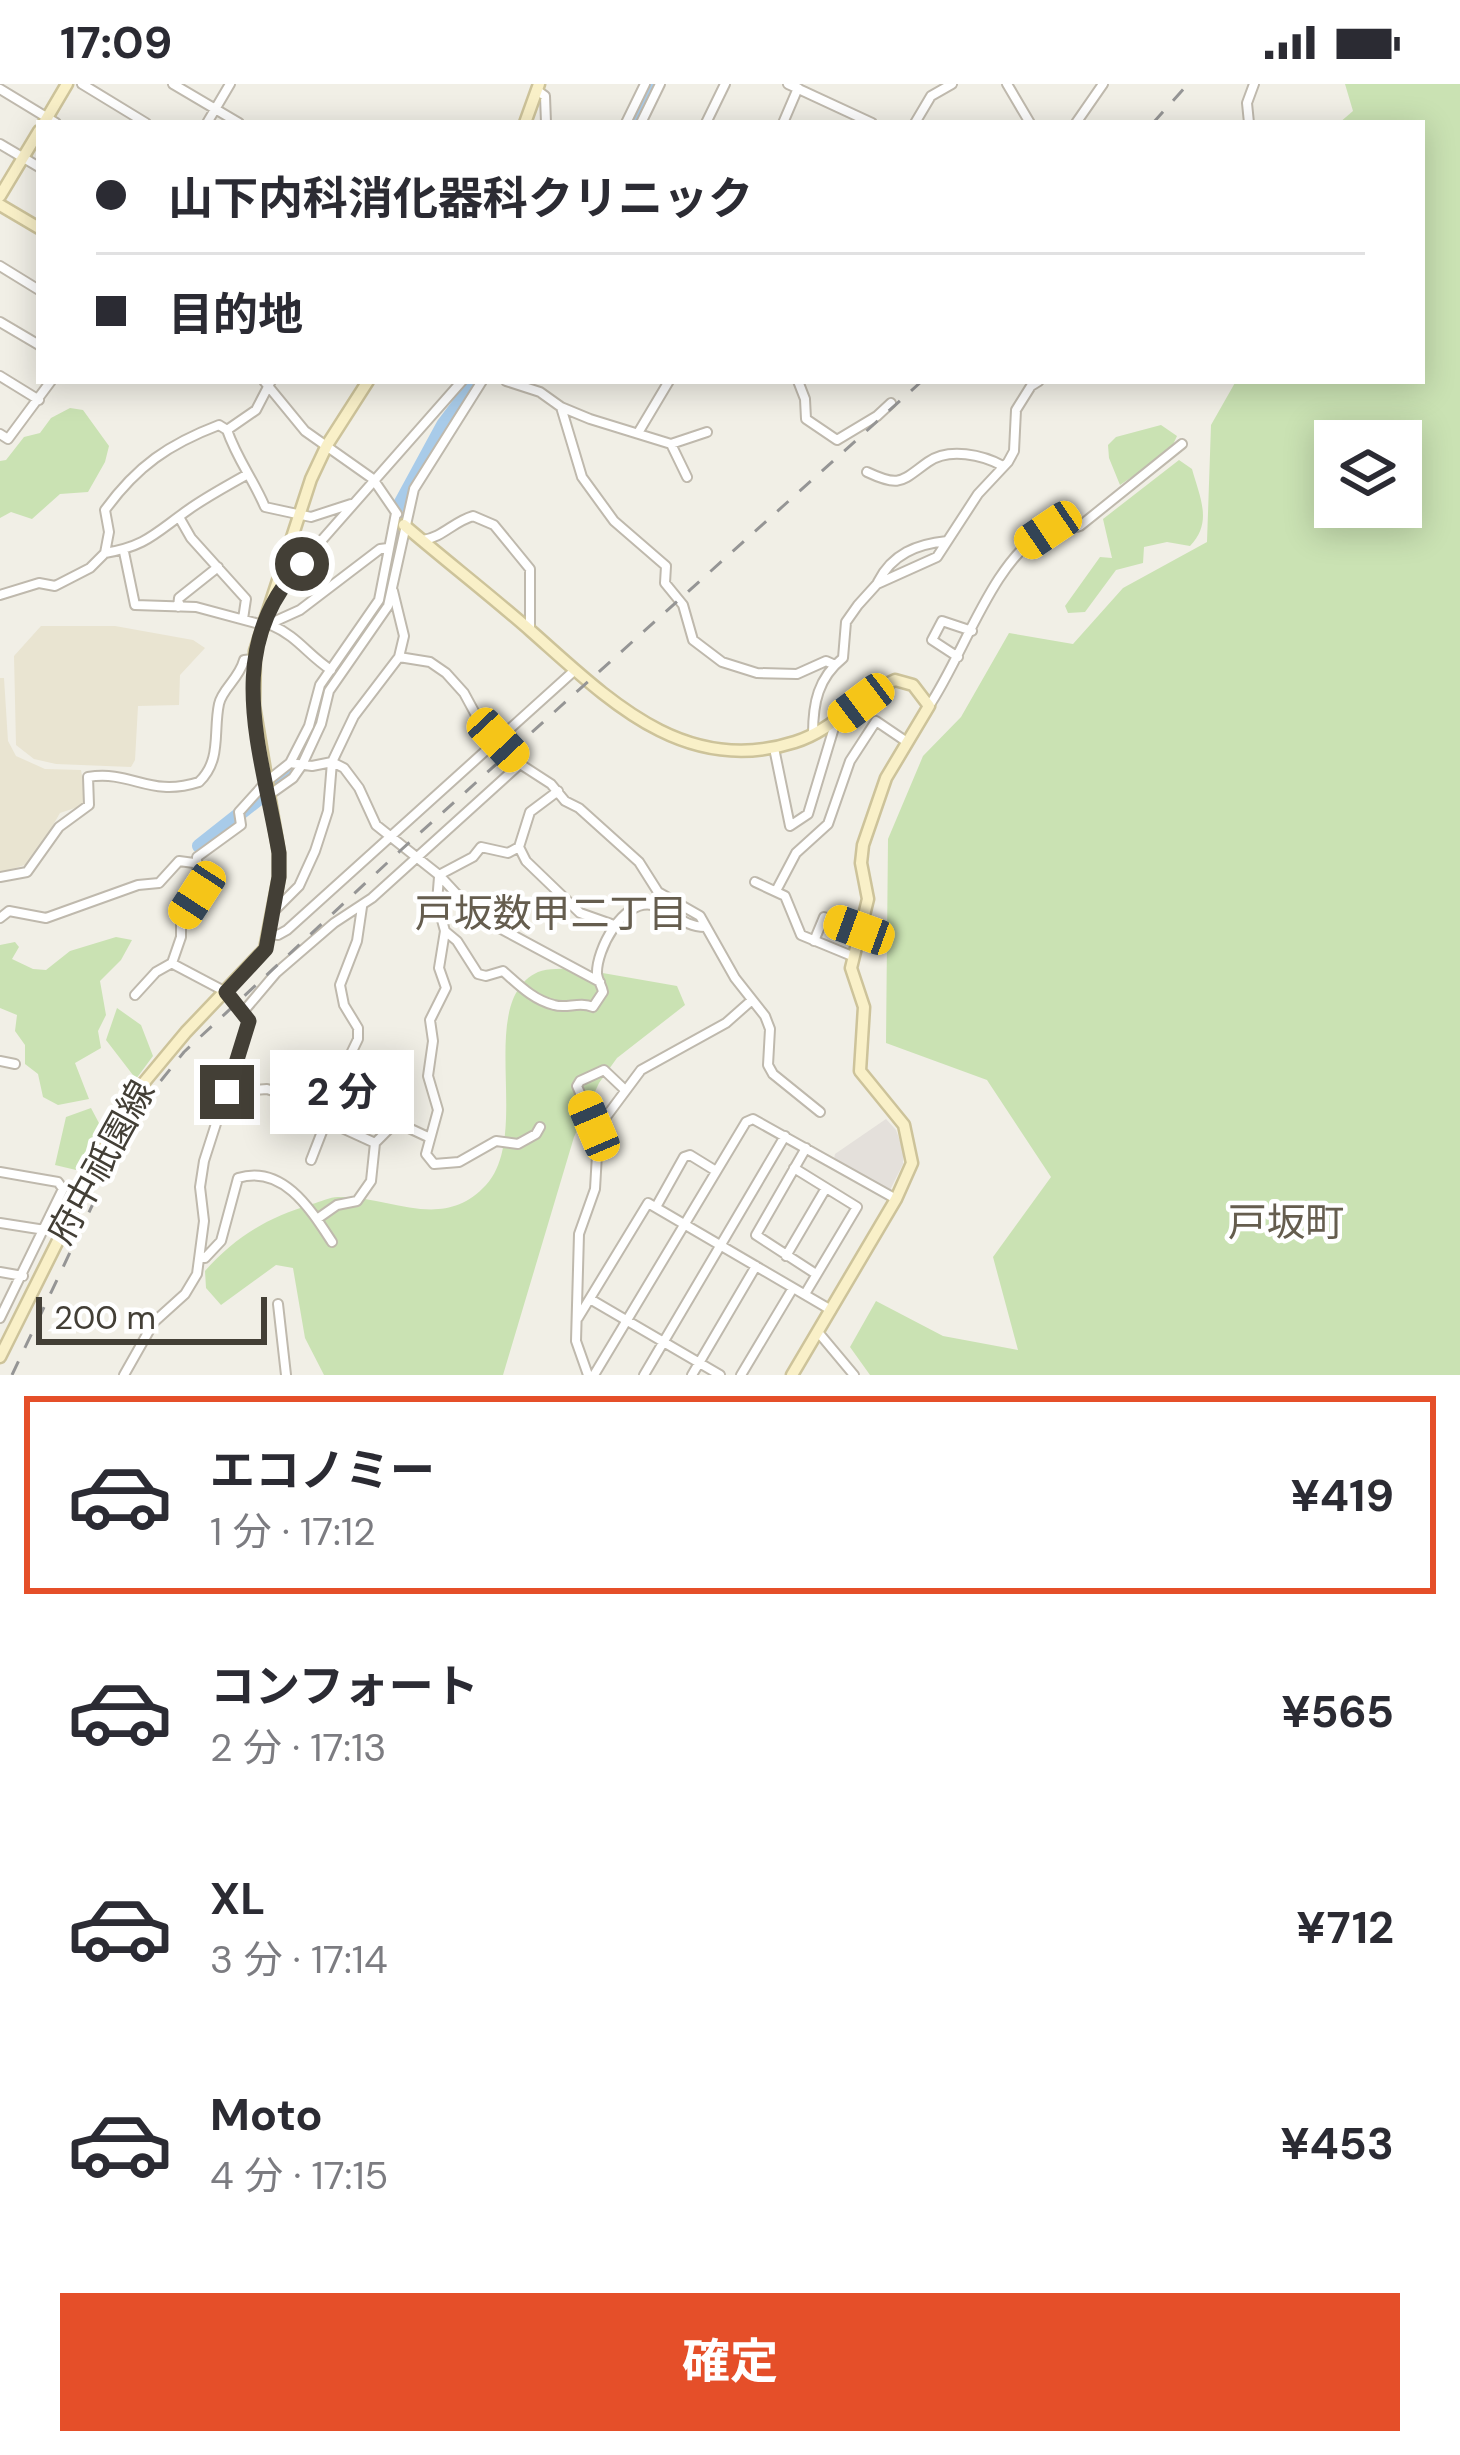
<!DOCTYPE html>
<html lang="ja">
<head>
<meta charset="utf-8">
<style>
	:root { --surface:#fff; --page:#f2f2f3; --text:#2b2b33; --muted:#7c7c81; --line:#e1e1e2; --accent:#e54f29 }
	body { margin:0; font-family:"DM Sans","Noto Sans JP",sans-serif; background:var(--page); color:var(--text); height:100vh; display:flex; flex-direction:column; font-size:45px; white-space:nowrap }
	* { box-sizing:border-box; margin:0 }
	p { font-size:39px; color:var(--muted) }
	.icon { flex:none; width:66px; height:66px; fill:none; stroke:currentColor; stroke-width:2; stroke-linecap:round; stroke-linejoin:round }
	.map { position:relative; height:1291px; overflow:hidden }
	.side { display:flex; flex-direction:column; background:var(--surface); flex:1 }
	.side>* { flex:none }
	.top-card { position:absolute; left:36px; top:36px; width:1389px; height:264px; border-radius:0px; box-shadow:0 6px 30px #0003; display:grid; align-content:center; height:264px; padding:0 60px; background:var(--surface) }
	.tools { position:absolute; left:1314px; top:336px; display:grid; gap:24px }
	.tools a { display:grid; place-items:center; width:108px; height:108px; border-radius:0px; background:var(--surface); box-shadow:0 6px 30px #0003; font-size:60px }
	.scale { position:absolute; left:36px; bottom:30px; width:231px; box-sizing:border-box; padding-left:12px; border:6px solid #433f36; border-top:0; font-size:33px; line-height:42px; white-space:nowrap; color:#433f36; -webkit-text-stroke:9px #fff; paint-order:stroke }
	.end { position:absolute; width:54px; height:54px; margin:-27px; border:15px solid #433f36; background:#fff; box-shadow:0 0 0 6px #fff }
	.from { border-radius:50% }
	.bubble { position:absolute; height:84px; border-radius:0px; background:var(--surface); box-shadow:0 6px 30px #0003; font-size:39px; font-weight:700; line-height:84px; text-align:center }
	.car { position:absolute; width:36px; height:72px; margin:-36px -18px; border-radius:15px; box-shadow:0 0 9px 3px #0007; background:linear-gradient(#f5c518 24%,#345 0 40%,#f5c518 0 76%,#345 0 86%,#f5c518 0) }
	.top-card b { display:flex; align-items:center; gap:42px; height:114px; font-size:45px }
	.top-card b+b { border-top:3px solid var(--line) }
	.top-card i { width:30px; height:30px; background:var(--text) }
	ul { padding:21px 0 0; list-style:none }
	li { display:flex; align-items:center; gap:36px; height:198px; margin:0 24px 18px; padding:0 36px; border:6px solid transparent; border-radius:0px }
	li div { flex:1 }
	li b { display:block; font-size:45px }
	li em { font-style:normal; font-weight:700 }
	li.active { border-color:var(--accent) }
	li>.icon { width:108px; height:108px; stroke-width:1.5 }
	.button { display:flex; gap:24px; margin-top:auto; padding:24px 60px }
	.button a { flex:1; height:138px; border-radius:0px; background:var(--accent); color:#fff; font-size:48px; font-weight:700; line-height:138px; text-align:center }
	.status { display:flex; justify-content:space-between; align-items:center; height:84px; padding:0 60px; background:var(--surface); direction:ltr }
	.status svg { height:33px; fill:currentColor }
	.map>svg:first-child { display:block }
	.industrial { fill:#e4e0db }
	.education { fill:#e9e4d1 }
	.green { fill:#cae2b3; fill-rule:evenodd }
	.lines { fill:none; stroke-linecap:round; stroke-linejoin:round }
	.river { stroke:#a8cbe9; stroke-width:14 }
	.street-casing { stroke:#bfb9ad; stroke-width:12 }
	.secondary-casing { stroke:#cdc39a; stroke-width:15 }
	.street { stroke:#fff; stroke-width:8 }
	.secondary { stroke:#f9f0c8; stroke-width:10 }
	.rail { stroke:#959595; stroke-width:3; stroke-dasharray:15 15; stroke-linecap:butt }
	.route { stroke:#433f36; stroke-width:15 }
	.labels { text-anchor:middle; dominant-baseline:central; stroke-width:9; stroke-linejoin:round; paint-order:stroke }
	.street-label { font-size:36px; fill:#433f36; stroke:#fff }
	.neighbourhood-label { font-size:39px; fill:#655d4e; stroke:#fff }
</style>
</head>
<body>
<div class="status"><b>17:09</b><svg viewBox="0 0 49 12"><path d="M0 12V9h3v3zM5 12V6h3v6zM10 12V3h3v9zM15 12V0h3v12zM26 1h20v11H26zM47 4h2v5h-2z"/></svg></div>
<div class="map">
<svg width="1460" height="1291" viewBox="0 0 1460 1291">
	<rect width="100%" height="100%" fill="#f1efe6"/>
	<path class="industrial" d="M886 1035 896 1046 903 1065V1080L890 1106 834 1075 835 1070Z"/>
	<path class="education" d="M41 542H115L193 556 205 564 180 591 179 621 138 622 135 676 131 683 56 680 34 675 16 661 14 572Z
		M0 594H4L8 657 16 672 45 685 81 686 87 720 60 729 31 779 0 789Z"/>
	<path class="green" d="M1345 0H1460V1291H870L850 1263 876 1217 943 1252 1018 1266 993 1173 1051 1093 987 996 886 959 888 755 923 672 961 633 1009 549 1073 560 1123 504 1207 458 1211 341 1236 297H1422V39H1339L1353 27ZM1335 357H1401V423H1335Z
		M70 324 83 326 109 362 105 378 88 408 60 410 32 435 11 428 0 434V377L6 376 24 353 40 349 51 334Z
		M1161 341 1177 352 1170 367 1120 401 1109 374 1108 361 1116 353Z
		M1179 376 1192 385C1200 414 1213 438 1190 462L1167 458 1144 463 1143 479 1116 486 1085 528 1068 529 1065 522 1100 473 1112 474 1103 435Z
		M116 853 132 856 121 876 100 897 106 931 98 947 101 964 75 979 89 1015 58 1021 43 1013 38 990 25 980V961L15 947 17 931 0 924V861L15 858 19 863 12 875 33 885 46 886 70 867Z
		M574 884 677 902 685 921 617 974 599 999 574 1053 503 1291H324L305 1254 293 1184 276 1181 221 1221 206 1204 205 1187C236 1152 267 1134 312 1120 320 1118 330 1113 338 1113 390 1111 442 1149 486 1101 533 1050 474 918 538 888 548 884 564 885 574 884Z
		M117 924 141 941 153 972 136 995 106 956Z
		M91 1024 100 1041 76 1086 55 1081 66 1033Z"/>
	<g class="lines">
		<path class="river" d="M633 39 652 0
			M399 422 443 341 476 297
			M277 697 296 679 307 657 323 604 382 524 390 503 395 444
			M199 762 261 713"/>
		<defs>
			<path id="street" d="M82 0 146 39
				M173 0 239 39
				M788 0 872 39
				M1007 0 1030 39
				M0 5 56 39
				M538 7 545 12 546 39
				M207 39 230 0
				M626 39 645 0
				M641 39 660 0
				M706 39 725 0
				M783 39 798 4
				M915 39 931 12 952 0
				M1076 39 1103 0
				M1249 39 1247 19 1254 0
				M0 60 39 83
				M0 182 39 206
				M0 238 39 261
				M0 292 39 316
				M264 297 305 347 373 395 397 430
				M506 297 540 308 561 323 590 335 671 360 707 348
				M798 297 805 315 806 335 837 356 877 332 891 319
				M561 323 582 393 614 437 666 482 665 499 683 521 693 556 722 578 757 589 797 590 826 577 835 581
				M227 346C237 375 253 395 265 423L311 433 351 420
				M638 349 669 297
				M0 350 8 355 51 297
				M671 360 687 393
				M867 388C901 404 901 397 928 378 949 363 983 371 1003 382
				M179 433 191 454 246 515 243 535
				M423 456C443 453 453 438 473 432L494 441 530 485V546
				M124 468 135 521 196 523 263 541
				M105 469C146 462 154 450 188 426 206 413 227 402 246 391
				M878 498C892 470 917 460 947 457
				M277 507 462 297
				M0 511 39 499 55 502 90 484 105 469 109 448 105 426C137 382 169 360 219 341L227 346 256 326 271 297
				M178 523 179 514 218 483
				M269 540 300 526 380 465 388 464
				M271 541C297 552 308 571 331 586
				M399 573 430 578 446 589 464 609 477 633 520 680 551 700 565 717 579 724 639 778 658 808 700 832 735 894 765 932 770 945 768 981 773 990 820 1028
				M958 573 932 556 942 537 972 547
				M929 622C963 572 993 476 1044 448 1056 441 1067 447 1080 442L1182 360
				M813 650C813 619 818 594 843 574L846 538 858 521 877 500 937 473 978 410 1008 378 1014 367 1016 326 1031 302 1039 297
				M774 664 790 742 808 730 836 637
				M290 679 309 642 320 601 379 516 396 429
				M269 711 293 694 302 681 321 640 329 607 388 522 414 405 482 297
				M519 763 526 777 580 829 614 841
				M439 791 473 773 481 763 508 769 519 763 530 728 558 707
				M0 793 27 788 59 743 89 721 88 693C133 686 149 714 199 698 222 676 213 648 219 620 222 605 239 595 244 576L253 575
				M439 793 437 818 445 847 439 884 446 904 430 936 433 957 428 992 438 1026 426 1070 434 1080 459 1078 496 1057 518 1060 536 1050 540 1043
				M755 798 785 812 801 851 852 872
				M777 805 796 769 828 740 850 677 876 637 907 658
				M275 826 299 802 315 767 328 727 332 678 354 632 399 573 404 552 393 507
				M0 834 9 827 46 834 138 801 159 799 179 777 194 779
				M445 847 457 857 478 890 486 892 503 887C518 900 533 916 554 921 567 925 579 917 593 923L603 908C602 902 598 897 597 890 596 866 623 815 652 821 672 825 682 843 705 843
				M270 850 278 851 287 846 575 586
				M814 857 824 833 859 846
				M135 911 156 888 172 879 181 853V835L197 811V773L241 741 239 728 266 698 290 679 312 682 332 678 344 684 359 704 376 741 439 791 477 832 600 898
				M243 928 276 889 334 839 372 814 520 680
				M0 977 15 980
				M227 1008 267 1005 289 1012 313 1009 330 1013
				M327 1037 375 1059 396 1038 428 1053
				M601 1046 594 1042 577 1002 580 997 604 986 624 1005
				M806 1064 756 1151 816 1190
				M311 1076 330 1027V1013L358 955V944L344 921 340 901 357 857 362 823
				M794 1084 857 1123 805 1210
				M0 1088 58 1098 63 1105 0 1234
				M656 1123 684 1073 690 1071 716 1087
				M317 1135 337 1121 357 1117 371 1097 375 1059
				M0 1139 45 1146
				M786 1172 826 1104
				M200 1174H205L221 1157 238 1094C283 1080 311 1126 332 1158
				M0 1188 23 1192
				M590 1215 720 1291
				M278 1220 286 1291
				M578 1234 648 1119 831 1226
				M818 1248 854 1291
				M124 1291 154 1238 185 1210 197 1190 204 1137 200 1103 204 1077 249 937 226 908 173 880
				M588 1291 576 1257 579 1150 595 1105 598 1053 606 1033 641 986 726 939 752 916
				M594 1291 746 1038 753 1035 896 1115
				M644 1291 785 1052
				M692 1291 756 1182
				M741 1291 793 1204"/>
			<path id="secondary" d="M44 39 67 0
				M525 39 539 0
				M0 112 39 47
				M0 121 39 144
				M404 441C446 477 490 511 531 547 606 613 683 694 795 658 834 646 859 612 895 596L913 601 929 622 886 694 863 761 861 779 868 815 851 884 864 923 860 987 904 1041 912 1079 896 1115 792 1291
				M0 1273 126 1020 186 948 265 865 279 793V769L254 622 255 567 311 395 327 361 368 297"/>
		</defs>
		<use href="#street" class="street-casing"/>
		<use href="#secondary" class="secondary-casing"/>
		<use href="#street" class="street"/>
		<use href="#secondary" class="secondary"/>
		<path class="rail" d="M1153 39 1188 0
			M12 1291 126 1050 151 1009 184 968 401 766 922 297"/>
	</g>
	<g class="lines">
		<path class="route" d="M227 1008 249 937 226 908 266 865 279 793V769C262 667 220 565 302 480"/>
	</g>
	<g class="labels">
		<g class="street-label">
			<text transform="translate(101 1078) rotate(-61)">府中祇園線</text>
		</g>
		<g class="neighbourhood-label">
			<text x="551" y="829">戸坂数甲二丁目</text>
			<text x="1286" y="1138">戸坂町</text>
		</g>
	</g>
</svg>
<div class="tools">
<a><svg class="icon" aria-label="layers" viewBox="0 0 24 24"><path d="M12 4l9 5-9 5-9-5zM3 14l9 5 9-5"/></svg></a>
</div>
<div class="scale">200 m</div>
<i class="end from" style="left:302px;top:480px"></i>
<i class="end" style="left:227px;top:1008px"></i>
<div class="bubble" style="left:270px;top:966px;width:144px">2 分</div>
<i class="car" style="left:1048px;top:446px;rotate:236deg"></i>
<i class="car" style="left:861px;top:619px;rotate:233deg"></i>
<i class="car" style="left:498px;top:656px;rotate:137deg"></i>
<i class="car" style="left:197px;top:811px;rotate:213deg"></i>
<i class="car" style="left:859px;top:846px;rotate:290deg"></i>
<i class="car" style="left:594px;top:1042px;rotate:337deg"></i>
<div class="top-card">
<b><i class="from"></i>山下内科消化器科クリニック</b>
<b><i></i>目的地</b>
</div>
</div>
<section class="side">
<ul>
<li class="active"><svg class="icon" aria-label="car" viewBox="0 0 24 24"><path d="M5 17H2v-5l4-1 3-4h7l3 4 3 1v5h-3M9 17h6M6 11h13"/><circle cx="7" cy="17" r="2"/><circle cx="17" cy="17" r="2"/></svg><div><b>エコノミー</b><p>1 分 · 17:12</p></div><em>¥419</em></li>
<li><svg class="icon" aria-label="car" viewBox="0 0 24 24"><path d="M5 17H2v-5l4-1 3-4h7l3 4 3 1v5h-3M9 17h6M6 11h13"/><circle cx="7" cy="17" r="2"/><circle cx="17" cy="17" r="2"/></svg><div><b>コンフォート</b><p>2 分 · 17:13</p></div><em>¥565</em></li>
<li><svg class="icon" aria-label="car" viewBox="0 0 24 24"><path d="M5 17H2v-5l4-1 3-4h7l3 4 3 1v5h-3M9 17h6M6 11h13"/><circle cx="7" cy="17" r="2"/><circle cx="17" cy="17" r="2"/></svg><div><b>XL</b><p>3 分 · 17:14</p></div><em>¥712</em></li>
<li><svg class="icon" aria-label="car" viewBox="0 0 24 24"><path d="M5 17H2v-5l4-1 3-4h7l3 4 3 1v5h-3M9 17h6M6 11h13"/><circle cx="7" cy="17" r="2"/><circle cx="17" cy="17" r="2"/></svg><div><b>Moto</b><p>4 分 · 17:15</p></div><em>¥453</em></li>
</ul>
<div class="button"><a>確定</a></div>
</section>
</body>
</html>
